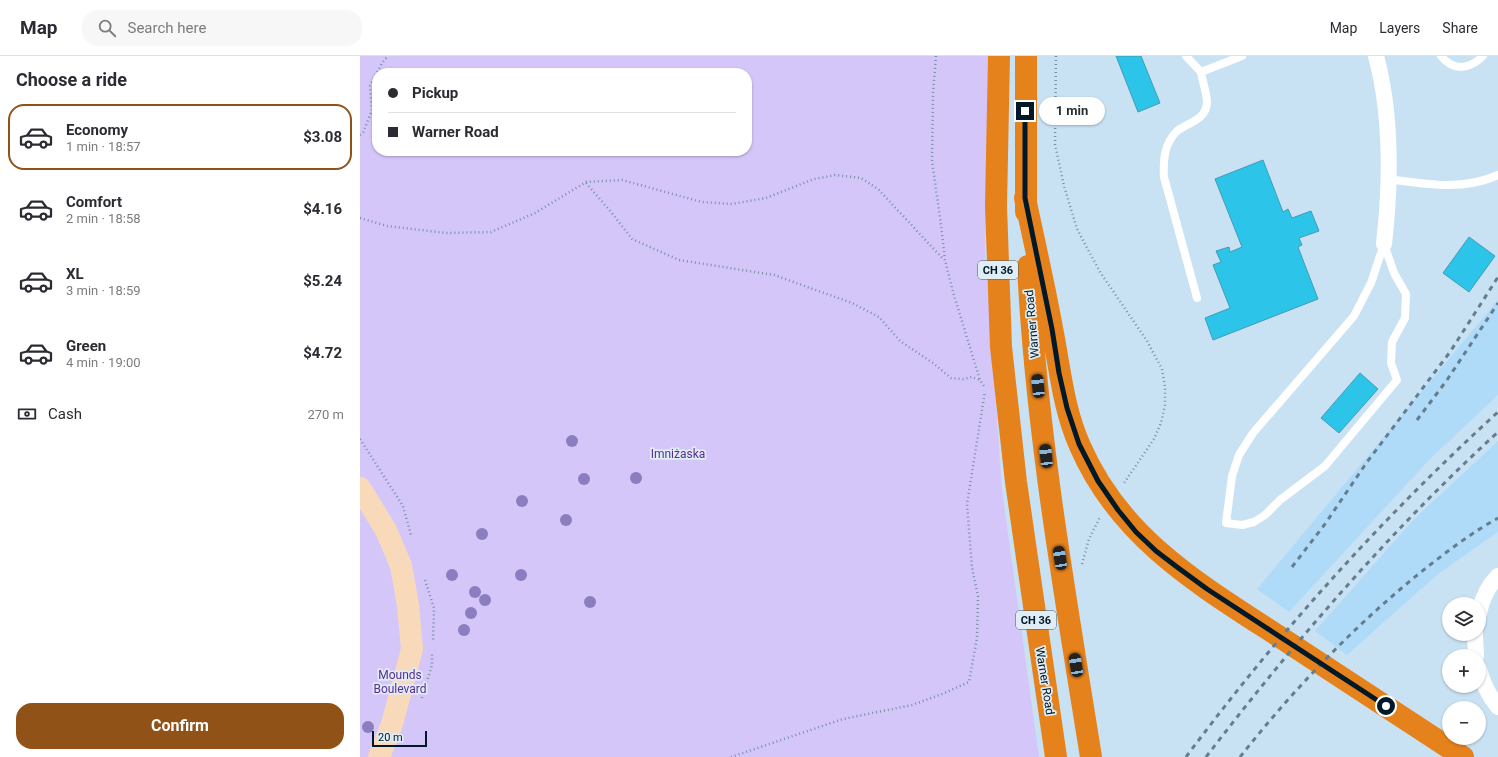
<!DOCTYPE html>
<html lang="en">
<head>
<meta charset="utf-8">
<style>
	:root { --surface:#fff; --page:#f7f7f7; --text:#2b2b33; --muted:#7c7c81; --line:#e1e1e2; --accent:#905217 }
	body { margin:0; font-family:Roboto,sans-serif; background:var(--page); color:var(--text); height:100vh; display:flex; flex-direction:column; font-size:15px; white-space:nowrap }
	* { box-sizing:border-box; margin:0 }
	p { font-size:13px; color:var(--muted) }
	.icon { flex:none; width:22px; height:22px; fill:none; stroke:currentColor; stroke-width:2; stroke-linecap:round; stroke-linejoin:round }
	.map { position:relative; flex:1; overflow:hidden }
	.details { display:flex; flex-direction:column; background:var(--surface); width:360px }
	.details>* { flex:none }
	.top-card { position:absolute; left:12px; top:12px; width:380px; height:88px; border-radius:16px; box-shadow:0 1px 3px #0004; display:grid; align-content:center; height:88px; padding:0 16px; background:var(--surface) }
	.tools { position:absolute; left:1082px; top:541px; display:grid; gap:8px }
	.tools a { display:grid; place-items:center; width:44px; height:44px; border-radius:50%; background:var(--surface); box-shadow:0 1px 3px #0004; font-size:20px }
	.scale { position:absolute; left:12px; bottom:10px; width:55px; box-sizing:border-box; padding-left:4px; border:2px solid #001828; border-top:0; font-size:11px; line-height:14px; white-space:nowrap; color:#001828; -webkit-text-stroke:3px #e0edf6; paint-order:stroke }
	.end { position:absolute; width:18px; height:18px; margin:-9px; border:5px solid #001828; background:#fff; box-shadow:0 0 0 2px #fff }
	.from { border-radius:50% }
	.bubble { position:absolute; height:28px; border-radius:14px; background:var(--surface); box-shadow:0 1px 3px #0004; font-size:13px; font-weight:700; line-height:28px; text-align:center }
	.car { position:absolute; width:12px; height:24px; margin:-12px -6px; border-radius:5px; box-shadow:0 0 3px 1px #0007; background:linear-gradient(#222 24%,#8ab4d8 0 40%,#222 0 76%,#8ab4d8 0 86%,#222 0) }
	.top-card b { display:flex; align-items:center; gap:14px; height:38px; font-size:15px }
	.top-card b+b { border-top:1px solid var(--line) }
	.top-card i { width:10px; height:10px; background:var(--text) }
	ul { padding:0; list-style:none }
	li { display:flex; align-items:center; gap:12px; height:66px; margin:0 8px 6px; padding:0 8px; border:2px solid transparent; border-radius:16px }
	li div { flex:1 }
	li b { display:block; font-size:15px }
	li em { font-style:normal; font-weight:700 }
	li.current { border-color:var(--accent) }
	li>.icon { width:36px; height:36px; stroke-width:1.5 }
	h2 { padding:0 16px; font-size:18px; line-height:48px }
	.pay { display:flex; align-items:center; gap:10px; height:44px; padding:0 16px; font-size:15px }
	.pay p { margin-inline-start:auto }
	.action { display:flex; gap:8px; margin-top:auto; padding:8px 16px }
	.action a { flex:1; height:46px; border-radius:16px; background:var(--accent); color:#fff; font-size:16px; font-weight:700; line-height:46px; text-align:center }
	header { display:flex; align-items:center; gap:24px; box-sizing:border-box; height:56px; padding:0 20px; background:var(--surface); border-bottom:1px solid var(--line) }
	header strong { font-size:19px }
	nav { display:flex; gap:22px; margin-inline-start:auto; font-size:14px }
	.search { width:280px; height:36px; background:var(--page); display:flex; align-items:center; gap:10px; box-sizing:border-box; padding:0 14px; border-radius:16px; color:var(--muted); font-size:15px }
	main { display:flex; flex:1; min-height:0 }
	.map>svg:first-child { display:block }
	.built { fill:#afdbf9 }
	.green { fill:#d5c6fa; fill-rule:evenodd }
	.building { fill:#2cc4e8; stroke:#419cb5 }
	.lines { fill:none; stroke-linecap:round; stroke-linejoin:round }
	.path { stroke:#7791a2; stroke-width:2.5; stroke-dasharray:1 3; stroke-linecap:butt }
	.lane { stroke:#fff; stroke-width:8 }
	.street { stroke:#fff; stroke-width:16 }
	.secondary { stroke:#f8dabb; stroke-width:22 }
	.highway { stroke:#e6821b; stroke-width:22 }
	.rail { stroke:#657e8f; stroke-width:3; stroke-dasharray:5 5; stroke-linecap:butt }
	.tree { fill:#8a7ebe }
	.route { stroke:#001828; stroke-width:5 }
	.labels { text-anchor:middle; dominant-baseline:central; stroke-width:3.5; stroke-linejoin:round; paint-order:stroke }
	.shield { fill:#e0edf6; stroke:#435866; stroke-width:1 }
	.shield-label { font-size:11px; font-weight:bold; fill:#001828 }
	.street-label { font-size:12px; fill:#001828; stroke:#e0edf6 }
	.park-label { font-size:12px; fill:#582d92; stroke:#e0edf6 }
</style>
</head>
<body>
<header>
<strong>Map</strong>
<div class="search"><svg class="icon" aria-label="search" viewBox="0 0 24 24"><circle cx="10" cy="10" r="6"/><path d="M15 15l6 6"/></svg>Search here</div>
<nav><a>Map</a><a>Layers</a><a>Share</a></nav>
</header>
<main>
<section class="details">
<h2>Choose a ride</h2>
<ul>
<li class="current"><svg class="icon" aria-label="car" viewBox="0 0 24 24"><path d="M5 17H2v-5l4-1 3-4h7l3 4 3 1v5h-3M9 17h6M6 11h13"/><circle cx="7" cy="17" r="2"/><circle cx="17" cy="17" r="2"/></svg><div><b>Economy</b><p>1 min · 18:57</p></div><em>$3.08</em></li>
<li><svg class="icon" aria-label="car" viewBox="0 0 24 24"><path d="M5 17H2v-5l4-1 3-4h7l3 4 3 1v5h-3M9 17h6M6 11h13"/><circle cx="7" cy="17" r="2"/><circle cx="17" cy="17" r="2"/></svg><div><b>Comfort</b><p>2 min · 18:58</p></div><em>$4.16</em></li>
<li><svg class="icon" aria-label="car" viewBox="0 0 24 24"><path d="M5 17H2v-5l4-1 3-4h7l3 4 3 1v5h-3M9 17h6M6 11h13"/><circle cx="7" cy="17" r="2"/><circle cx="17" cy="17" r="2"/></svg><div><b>XL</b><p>3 min · 18:59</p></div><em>$5.24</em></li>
<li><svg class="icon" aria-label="car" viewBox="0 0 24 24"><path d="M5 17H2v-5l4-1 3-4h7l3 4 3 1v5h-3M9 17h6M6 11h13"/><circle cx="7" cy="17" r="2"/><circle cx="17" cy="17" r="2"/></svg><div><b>Green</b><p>4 min · 19:00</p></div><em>$4.72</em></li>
</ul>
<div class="pay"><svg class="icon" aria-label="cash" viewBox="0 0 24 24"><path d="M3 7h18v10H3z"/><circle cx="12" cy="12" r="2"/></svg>Cash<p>270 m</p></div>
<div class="action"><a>Confirm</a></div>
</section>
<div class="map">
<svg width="1138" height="701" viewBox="0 0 1138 701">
	<rect width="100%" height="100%" fill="#c8e2f4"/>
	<path class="built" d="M1138 244V339L1069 404 929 556 897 533Z
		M1138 385V476L1078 518 987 599 955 575 1054 463Z"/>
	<path class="green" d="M0 0H628L625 192 642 434 679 701H0ZM17 17H387V95H17Z"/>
	<path class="building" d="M756 0H781L800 47 778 56Z
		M903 104 923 156 928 153 932 162 951 155 959 175 939 182 942 189 938 191 958 243 853 284 845 262 870 252 853 209 861 206 856 195 869 191 870 196 882 191 855 123Z
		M1109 181 1135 200 1109 236 1083 217Z
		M1000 317 1018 333 979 377 961 362Z"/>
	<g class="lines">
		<path class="path" d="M576 0 573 37 572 105 580 161 585 204 593 236 620 324 624 330
			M696 0 695 88 704 130 717 173 740 216 787 285 802 313 805 331V349L801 367 794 383 764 427
			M0 79 3 77 12 54 10 30 22 7 28 0
			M226 127 251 156 272 183 319 204 414 219 492 247 519 261 540 285 573 307 591 322 603 323 612 321 620 324
			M0 162 27 170 86 177 131 176 175 157 226 126 262 124 342 146 372 148 406 142 454 123 475 119 501 122 518 133 584 204
			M0 383 43 450 51 479
			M722 508 729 483 740 461
			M65 524 74 552 73 585
			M62 642 72 609V598
			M371 701 483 663 552 649 582 638 609 626 617 582 618 540 612 512 607 448 625 335"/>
		<path class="lane" d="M826 0 841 16
			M1081 0C1094 16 1110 13 1123 0
			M1028 123C1065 128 1103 135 1138 119
			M1024 188 1034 217 1046 238 1045 262 1032 286 1031 307 1037 324 965 410 920 444 905 459 894 466 882 469 866 467 872 420 879 399 893 377 994 260 1011 227Z
			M837 242 804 121C803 104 804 88 817 75 828 66 846 65 847 46 847 38 842 24 841 16L882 0"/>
		<path class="street" d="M1016 0C1032 60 1031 126 1024 188
			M1119 557C1122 543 1128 530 1138 520
			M1115 578 1116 600
			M1119 613C1123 628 1129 640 1138 651"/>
		<path class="secondary" d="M0 432 26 474 41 510 48 549 52 593 32 668 19 701"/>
		<path class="highway" d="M639 0 636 150 641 291 656 426 696 701
			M665 142C674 185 684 228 692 272 700 312 703 352 720 390 762 487 847 533 932 589 989 626 1046 664 1103 701
			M666 156V0
			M668 210C676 375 705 538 731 701"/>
		<path class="rail" d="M1057 364 1087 324 1138 247
			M932 511 965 468 1007 406 1090 296 1138 221
			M826 701C920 575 1022 462 1138 356
			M846 701C935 585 1030 475 1138 376
			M880 701C933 634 994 570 1061 516 1085 497 1111 477 1138 462"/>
	</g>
	<g class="tree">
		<circle cx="212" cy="385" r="6"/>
		<circle cx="276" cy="422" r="6"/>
		<circle cx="224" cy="423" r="6"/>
		<circle cx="162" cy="445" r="6"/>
		<circle cx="206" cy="464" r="6"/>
		<circle cx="122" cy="478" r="6"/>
		<circle cx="92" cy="519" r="6"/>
		<circle cx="161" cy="519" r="6"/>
		<circle cx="115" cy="536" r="6"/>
		<circle cx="125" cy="544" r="6"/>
		<circle cx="230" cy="546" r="6"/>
		<circle cx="111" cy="557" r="6"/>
		<circle cx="104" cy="574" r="6"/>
		<circle cx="8" cy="671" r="6"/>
	</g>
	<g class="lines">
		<path class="route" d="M665 55V142L692 273 699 317 707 352 719 388 738 425 758 454 776 476 796 495 817 511 847 533 1026 650"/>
	</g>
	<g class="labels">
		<g class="shield">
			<rect x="618" y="205" width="40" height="18" rx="3"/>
			<rect x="656" y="555" width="40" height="18" rx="3"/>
		</g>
		<g class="shield-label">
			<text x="638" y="214">CH 36</text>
			<text x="676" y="564">CH 36</text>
		</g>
		<g class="street-label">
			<text transform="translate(672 268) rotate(-95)">Warner Road</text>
			<text transform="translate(685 625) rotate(81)">Warner Road</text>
		</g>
		<g class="park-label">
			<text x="318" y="398">Imniżaska</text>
			<text x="40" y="619">Mounds<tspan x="40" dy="14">Boulevard</tspan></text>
		</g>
	</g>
</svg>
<div class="tools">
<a><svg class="icon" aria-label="layers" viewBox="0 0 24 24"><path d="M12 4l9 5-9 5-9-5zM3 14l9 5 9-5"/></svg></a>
<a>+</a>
<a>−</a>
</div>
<div class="scale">20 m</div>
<i class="end from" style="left:1026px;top:650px"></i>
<i class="end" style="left:665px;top:55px"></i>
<div class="bubble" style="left:679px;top:41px;width:66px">1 min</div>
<i class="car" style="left:678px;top:330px;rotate:354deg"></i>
<i class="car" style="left:686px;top:400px;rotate:354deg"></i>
<i class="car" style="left:700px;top:502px;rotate:351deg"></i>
<i class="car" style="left:716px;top:609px;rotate:351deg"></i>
<div class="top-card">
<b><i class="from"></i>Pickup</b>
<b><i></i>Warner Road</b>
</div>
</div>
</main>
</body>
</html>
